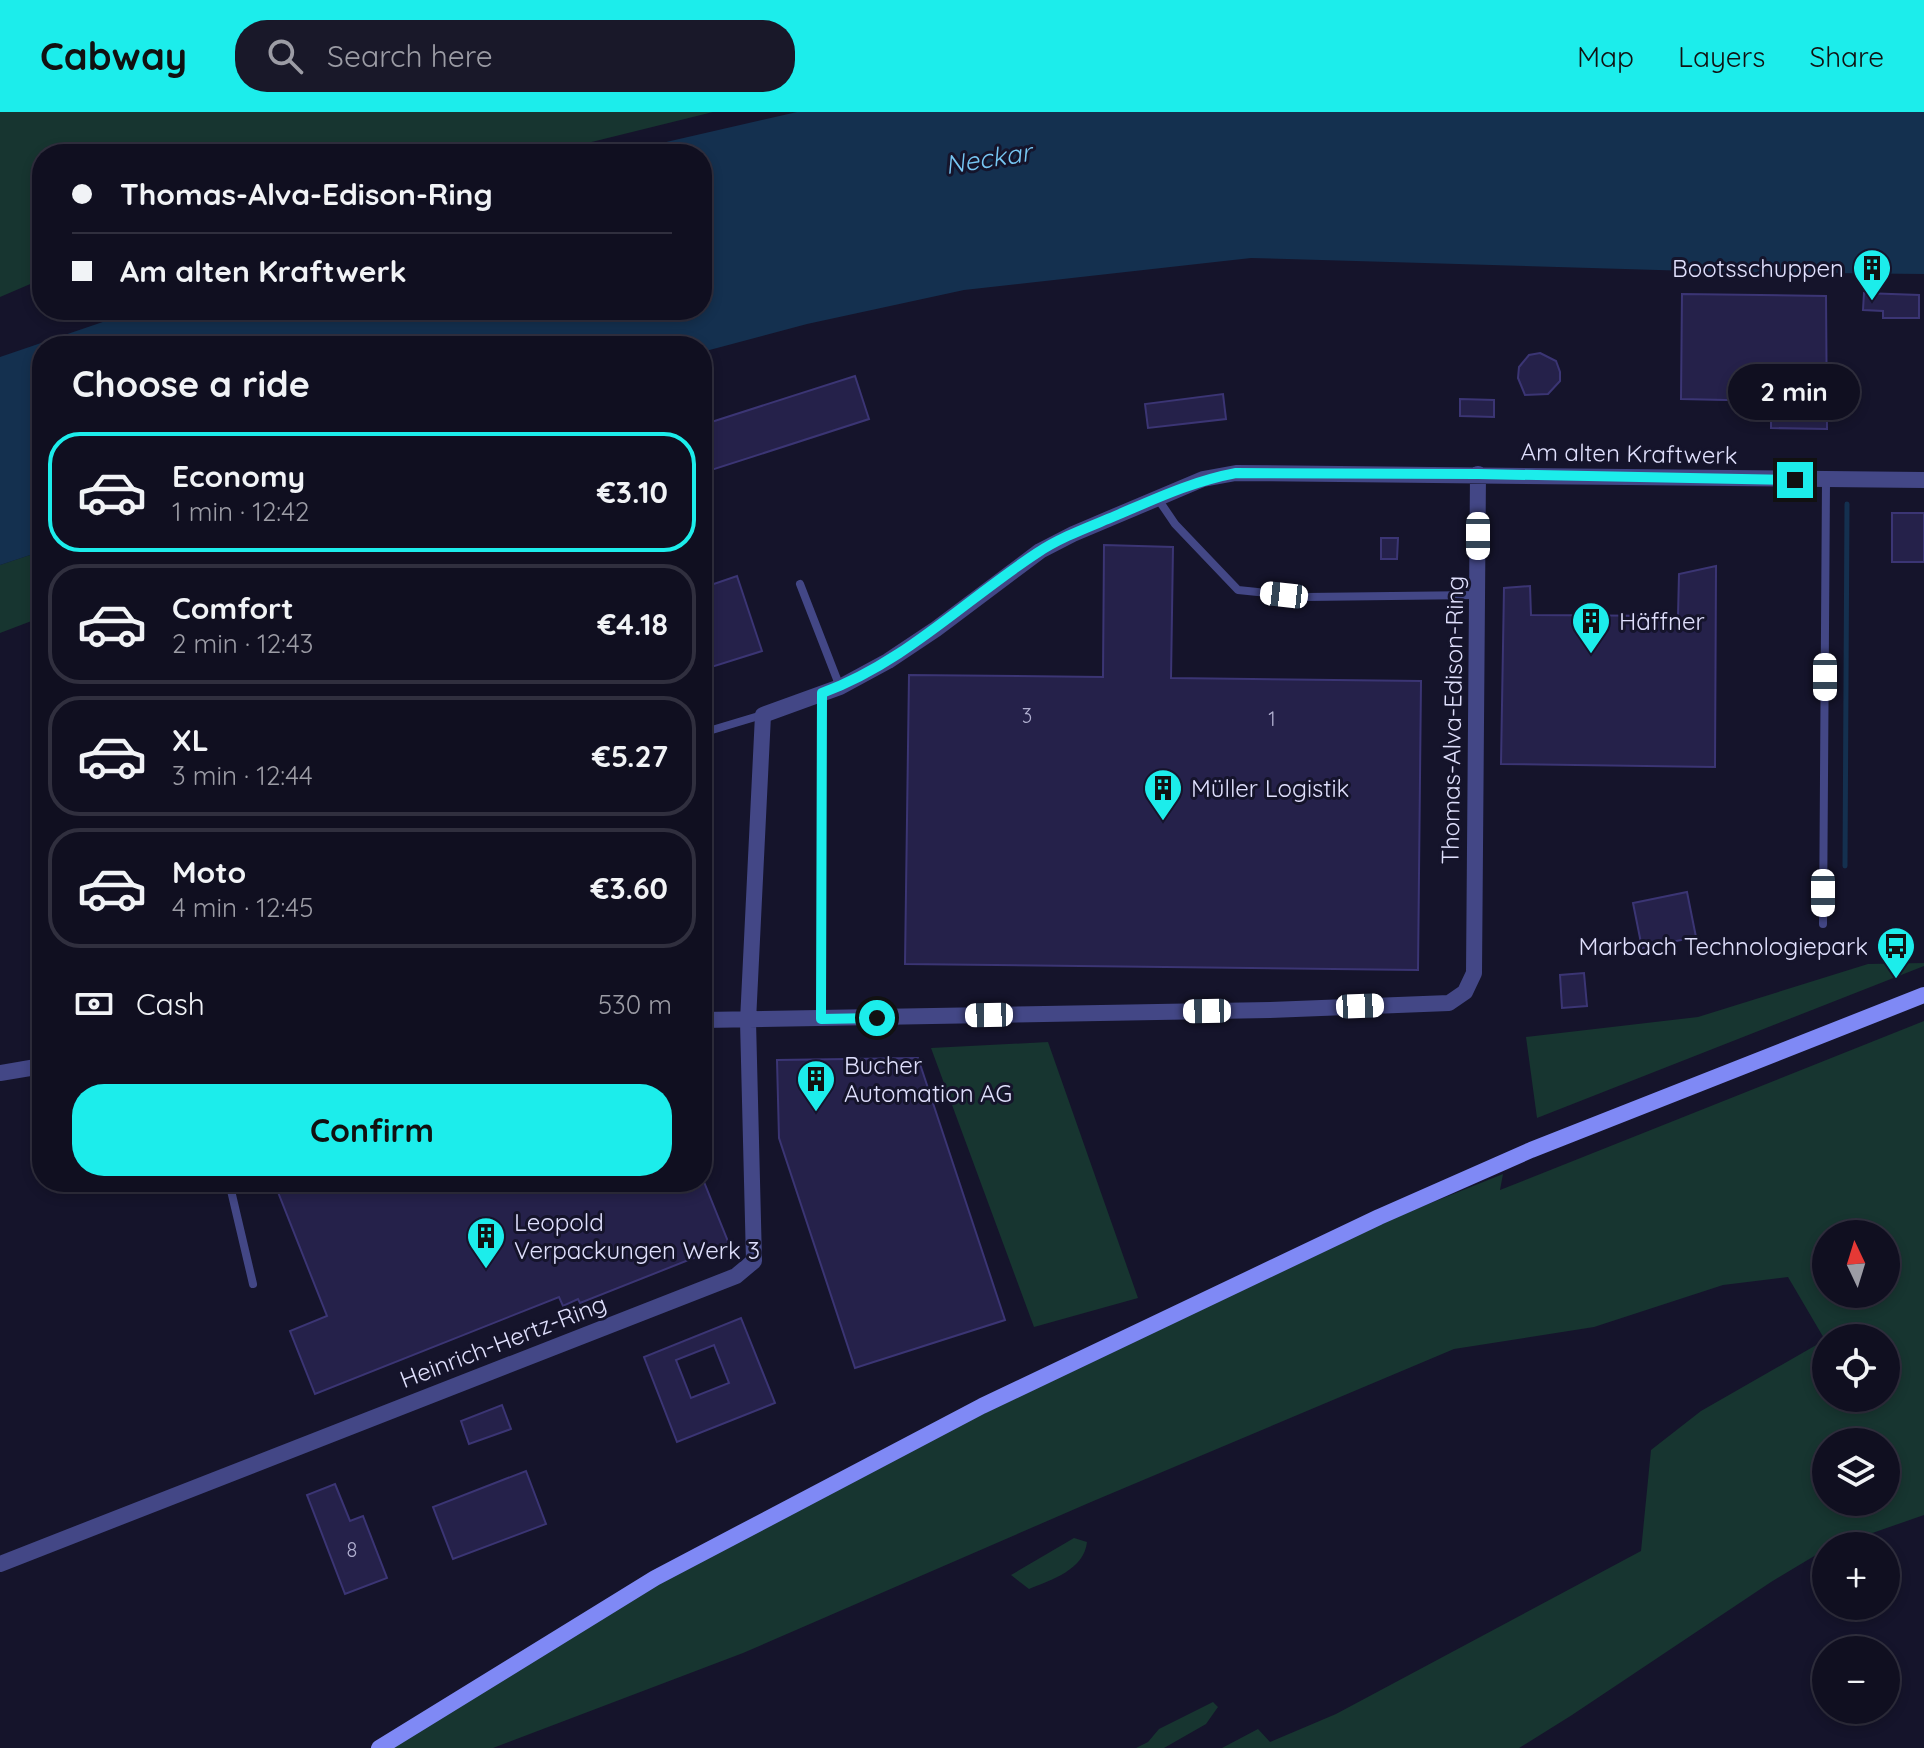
<!DOCTYPE html>
<html lang="en">
<head>
<meta charset="utf-8">
<style>
	:root { --surface:#100f20; --page:#191829; --text:#f1f3f6; --muted:#9c9ca5; --line:#302f3e; --accent:#1cedeb }
	body { margin:0; font-family:Quicksand,sans-serif; background:var(--page); color:var(--text); height:100vh; display:flex; flex-direction:column; font-size:30px; white-space:nowrap }
	* { box-sizing:border-box; margin:0 }
	p { font-size:26px; color:var(--muted) }
	.icon { flex:none; width:44px; height:44px; fill:none; stroke:currentColor; stroke-width:2; stroke-linecap:round; stroke-linejoin:round }
	.map { position:relative; flex:1; overflow:hidden }
	.side { position:absolute; left:32px; top:224px; width:680px; height:856px; display:flex; flex-direction:column; background:var(--surface); border-radius:32px; box-shadow:0 4px 12px #0003,0 0 0 2px var(--line) }
	.side>* { flex:none }
	.banner { position:absolute; left:32px; top:32px; width:680px; height:176px; border-radius:32px; box-shadow:0 4px 12px #0003,0 0 0 2px var(--line); display:grid; align-content:center; height:176px; padding:0 40px; background:var(--surface) }
	.needle { width:52px; rotate:356deg }
	.controls { position:absolute; left:1812px; top:1108px; display:grid; gap:16px }
	.controls a { display:grid; place-items:center; width:88px; height:88px; border-radius:50%; background:var(--surface); box-shadow:0 4px 12px #0003,0 0 0 2px var(--line); font-size:40px }
	.end { position:absolute; width:36px; height:36px; margin:-18px; border:10px solid #1cedeb; background:#111; box-shadow:0 0 0 4px #111 }
	.from { border-radius:50% }
	.bubble { position:absolute; height:56px; border-radius:28px; background:var(--surface); box-shadow:0 4px 12px #0003,0 0 0 2px var(--line); font-size:26px; font-weight:700; line-height:56px; text-align:center }
	.car { position:absolute; width:24px; height:48px; margin:-24px -12px; border-radius:10px; box-shadow:0 0 6px 2px #0007; background:linear-gradient(#fff 24%,#345 0 40%,#fff 0 76%,#345 0 86%,#fff 0) }
	.banner b { display:flex; align-items:center; gap:28px; height:76px; font-size:30px }
	.banner b+b { border-top:2px solid var(--line) }
	.banner i { width:20px; height:20px; background:var(--text) }
	ul { padding:0; list-style:none }
	li { display:flex; align-items:center; gap:24px; height:120px; margin:0 16px 12px; padding:0 24px; border:4px solid var(--line); border-radius:32px }
	li div { flex:1 }
	li b { display:block; font-size:30px }
	li em { font-style:normal; font-weight:700 }
	li.on { border-color:var(--accent) }
	li>.icon { width:72px; height:72px; stroke-width:1.5 }
	h2 { padding:0 40px; font-size:36px; line-height:96px }
	.pay { display:flex; align-items:center; gap:20px; height:88px; padding:0 40px; font-size:30px }
	.pay p { margin-inline-start:auto }
	.action { display:flex; gap:16px; margin-top:auto; padding:16px 40px }
	.action a { flex:1; height:92px; border-radius:32px; background:var(--accent); color:#111; font-size:32px; font-weight:700; line-height:92px; text-align:center }
	header { display:flex; align-items:center; gap:48px; box-sizing:border-box; height:112px; padding:0 40px; background:var(--accent); color:#111 }
	header strong { font-size:38px }
	nav { display:flex; gap:44px; margin-inline-start:auto; font-size:28px }
	.search { width:560px; height:72px; background:var(--page); display:flex; align-items:center; gap:20px; box-sizing:border-box; padding:0 28px; border-radius:32px; color:var(--muted); font-size:30px }
	.map>svg:first-child { display:block }
	.green { fill:#173530; fill-rule:evenodd }
	.water { fill:#14304f }
	.lines { fill:none; stroke-linecap:round; stroke-linejoin:round }
	.stream { stroke:#14304f; stroke-width:5 }
	.building { fill:#25214a; stroke:#3b3574; stroke-width:2; fill-rule:evenodd }
	.service { stroke:#434786; stroke-width:8 }
	.minor { stroke:#434786; stroke-width:16 }
	.secondary { stroke:#7f89f5; stroke-width:16 }
	.route { stroke:#1cedeb; stroke-width:10 }
	.labels { text-anchor:middle; dominant-baseline:central; stroke-width:6; stroke-linejoin:round; paint-order:stroke }
	.number-label { font-size:20px; fill:#b1b0d0 }
	.poi-label { font-size:24px; fill:#e0e0fd; stroke:#15142b; text-anchor:start }
	.street-label { font-size:24px; fill:#e0e0fd; stroke:#15142b }
	.water-label { font-size:26px; font-style:italic; fill:#77c7f4; stroke:#15142b }
</style>
</head>
<body>
<header>
<strong>Cabway</strong>
<div class="search"><svg class="icon" aria-label="search" viewBox="0 0 24 24"><circle cx="10" cy="10" r="6"/><path d="M15 15l6 6"/></svg>Search here</div>
<nav><a>Map</a><a>Layers</a><a>Share</a></nav>
</header>
<div class="map">
<svg width="1924" height="1636" viewBox="0 0 1924 1636">
	<rect width="100%" height="100%" fill="#15142b"/>
	<path class="green" d="M0 0H713L543 42H42V167L0 185Z
		M42 439V505L0 521V453Z
		M1924 851V854L1537 1006 1526 925 1698 905 1868 852Z
		M1924 909V1403L1835 1434H1826V1437L1771 1470 1572 1603 1519 1636H1222L1258 1617 1270 1630 1336 1602 1641 1439 1651 1338 1701 1299 1825 1228 1788 1165 1723 1173 1594 1215 1454 1237 1091 1390 743 1541 493 1636H392L658 1472 964 1311 1381 1111 1503 1062 1500 1078ZM1826 1122H1886V1182H1826ZM1826 1226H1886V1286H1826ZM1826 1330H1886V1390H1826Z
		M1048 930 1138 1186 1034 1215 931 936Z
		M1074 1426 1087 1430C1084 1458 1051 1468 1029 1477L1011 1463Z
		M1213 1590 1218 1595 1206 1612 1164 1636H1136L1148 1630 1159 1617Z"/>
	<path class="water" d="M797 0H1924V162L1725 160 1251 146 964 178 807 212 702 240V234H42V439L0 453V245L138 198H702V42H614Z"/>
	<g class="lines">
		<path class="stream" d="M1845 754 1847 392"/>
	</g>
	<path class="building" d="M1864 181 1919 183V206H1883V199L1863 198Z
		M1682 182 1826 184 1827 317 1771 316V289L1681 287Z
		M1540 241 1556 249 1560 260V269L1548 282 1525 283 1518 266 1519 255 1529 243Z
		M855 264 869 307 702 361V313Z
		M1223 282 1226 307 1148 316 1145 292Z
		M1460 287 1494 288V305L1460 304Z
		M1892 401H1924V450H1892Z
		M1381 426H1398L1397 447H1381Z
		M1104 433 1173 435 1171 566 1421 569 1418 858 905 852 909 563 1103 565Z
		M1716 454 1715 655 1501 652 1504 476 1530 474 1531 503 1678 504 1679 462Z
		M737 464 762 539 702 558V476Z
		M1687 780 1696 825 1642 836 1633 791Z
		M1584 861 1587 894 1562 896 1560 863Z
		M918 946 1005 1208 855 1256 779 1026 777 948Z
		M274 1070H704L729 1132 580 1191 578 1187 563 1194 559 1185 315 1282 290 1219 327 1204Z
		M741 1206 775 1291 677 1330 644 1245ZM714 1233 729 1271 691 1286 676 1248Z
		M502 1293 511 1317 469 1332 461 1309Z
		M526 1359 546 1412 453 1447 433 1395Z
		M335 1372 350 1409 363 1404 387 1466 345 1482 307 1383Z"/>
	<g class="lines">
		<path class="service" d="M1158 387 1175 412 1238 478 1306 485 1478 483
			M800 472 840 575
			M702 621 762 603
			M1823 812 1826 369
			M821 907 822 582
			M229 1070 253 1172"/>
		<path class="minor" d="M702 908 1270 898 1449 891 1465 880 1474 861 1478 362
			M0 961 42 954
			M0 1452 736 1164 754 1149 748 909 763 603 840 575 888 549 936 517 1040 439 1073 422 1203 367 1236 361 1924 368"/>
		<path class="secondary" d="M379 1636 655 1466 982 1294 1379 1105 1531 1038 1924 883"/>
	</g>
	<g class="lines">
		<path class="route" d="M877 906 821 907 822 581C904 551 965 488 1037 441 1061 425 1089 415 1115 404 1155 387 1193 369 1236 361L1478 362 1795 368"/>
	</g>
	<defs>
		<symbol id="building-pin" viewBox="-11 -11 22 30"><path d="M0 17L-7.5 6A9.5 9.5 0 1 1 7.5 6Z" fill="#1cedeb" stroke="#15142b"/><path d="M-4-6H4V6H1V3H-1V6H-4ZM-2.5-4.3h1.7v1.8h-1.7ZM.8-4.3h1.7v1.8H.8ZM-2.5-1h1.7V.8h-1.7ZM.8-1h1.7V.8H.8Z" fill="#111"/></symbol>
		<symbol id="bus-pin" viewBox="-11 -11 22 30"><path d="M0 17L-7.5 6A9.5 9.5 0 1 1 7.5 6Z" fill="#1cedeb" stroke="#15142b"/><path d="M-5-6H5V4H4V6H2V4H-2V6H-4V4H-5ZM-3.5-4V0h7V-4ZM-3.5 1.2v1.5H-2V1.2ZM2 1.2v1.5H3.5V1.2Z" fill="#111"/></symbol>
	</defs>
	<g fill-rule="evenodd">
		<use href="#building-pin" x="1850" y="134" width="44" height="60"/>
		<use href="#building-pin" x="1569" y="487" width="44" height="60"/>
		<use href="#building-pin" x="1141" y="654" width="44" height="60"/>
		<use href="#bus-pin" x="1874" y="812" width="44" height="60"/>
		<use href="#building-pin" x="794" y="945" width="44" height="60"/>
		<use href="#building-pin" x="464" y="1102" width="44" height="60"/>
	</g>
	<g class="labels">
		<g class="number-label">
			<text x="1027" y="603">3</text>
			<text x="1272" y="606">1</text>
			<text x="352" y="1437">8</text>
		</g>
		<g class="poi-label">
			<text x="1844" y="156" text-anchor="end">Bootsschuppen</text>
			<text x="1619" y="509">Häffner</text>
			<text x="1191" y="676">Müller Logistik</text>
			<text x="1868" y="834" text-anchor="end">Marbach Technologiepark</text>
			<text x="844" y="953">Bucher<tspan x="844" dy="28">Automation AG</tspan></text>
			<text x="514" y="1110">Leopold<tspan x="514" dy="28">Verpackungen Werk 3</tspan></text>
		</g>
		<g class="street-label">
			<text transform="translate(1629 341) rotate(1)">Am alten Kraftwerk</text>
			<text transform="translate(1452 608) rotate(-89)">Thomas-Alva-Edison-Ring</text>
			<text transform="translate(503 1229) rotate(-21)">Heinrich-Hertz-Ring</text>
		</g>
		<g class="water-label">
			<text transform="translate(988 46) rotate(-9)">Neckar</text>
		</g>
	</g>
</svg>
<div class="controls">
<a><svg class="needle" viewBox="-14 -14 28 28"><path d="M0-13l5 13h-10z" fill="#e53935"/><path d="M0 13l5-13h-10z" fill="#9c9ca5"/></svg></a>
<a><svg class="icon" aria-label="locate" viewBox="0 0 24 24"><circle cx="12" cy="12" r="6"/><path d="M12 2v4M12 18v4M2 12h4M18 12h4"/></svg></a>
<a><svg class="icon" aria-label="layers" viewBox="0 0 24 24"><path d="M12 4l9 5-9 5-9-5zM3 14l9 5 9-5"/></svg></a>
<a>+</a>
<a>−</a>
</div>
<i class="end from" style="left:877px;top:906px"></i>
<i class="end" style="left:1795px;top:368px"></i>
<div class="bubble" style="left:1728px;top:252px;width:132px">2 min</div>
<i class="car" style="left:1478px;top:424px;rotate:180deg"></i>
<i class="car" style="left:1284px;top:483px;rotate:276deg"></i>
<i class="car" style="left:1825px;top:565px;rotate:180deg"></i>
<i class="car" style="left:1823px;top:781px;rotate:180deg"></i>
<i class="car" style="left:1360px;top:894px;rotate:88deg"></i>
<i class="car" style="left:1207px;top:899px;rotate:269deg"></i>
<i class="car" style="left:989px;top:903px;rotate:269deg"></i>
<div class="banner">
<b><i class="from"></i>Thomas-Alva-Edison-Ring</b>
<b><i></i>Am alten Kraftwerk</b>
</div>
<section class="side">
<h2>Choose a ride</h2>
<ul>
<li class="on"><svg class="icon" aria-label="car" viewBox="0 0 24 24"><path d="M5 17H2v-5l4-1 3-4h7l3 4 3 1v5h-3M9 17h6M6 11h13"/><circle cx="7" cy="17" r="2"/><circle cx="17" cy="17" r="2"/></svg><div><b>Economy</b><p>1 min · 12:42</p></div><em>€3.10</em></li>
<li><svg class="icon" aria-label="car" viewBox="0 0 24 24"><path d="M5 17H2v-5l4-1 3-4h7l3 4 3 1v5h-3M9 17h6M6 11h13"/><circle cx="7" cy="17" r="2"/><circle cx="17" cy="17" r="2"/></svg><div><b>Comfort</b><p>2 min · 12:43</p></div><em>€4.18</em></li>
<li><svg class="icon" aria-label="car" viewBox="0 0 24 24"><path d="M5 17H2v-5l4-1 3-4h7l3 4 3 1v5h-3M9 17h6M6 11h13"/><circle cx="7" cy="17" r="2"/><circle cx="17" cy="17" r="2"/></svg><div><b>XL</b><p>3 min · 12:44</p></div><em>€5.27</em></li>
<li><svg class="icon" aria-label="car" viewBox="0 0 24 24"><path d="M5 17H2v-5l4-1 3-4h7l3 4 3 1v5h-3M9 17h6M6 11h13"/><circle cx="7" cy="17" r="2"/><circle cx="17" cy="17" r="2"/></svg><div><b>Moto</b><p>4 min · 12:45</p></div><em>€3.60</em></li>
</ul>
<div class="pay"><svg class="icon" aria-label="cash" viewBox="0 0 24 24"><path d="M3 7h18v10H3z"/><circle cx="12" cy="12" r="2"/></svg>Cash<p>530 m</p></div>
<div class="action"><a>Confirm</a></div>
</section>
</div>
</body>
</html>
